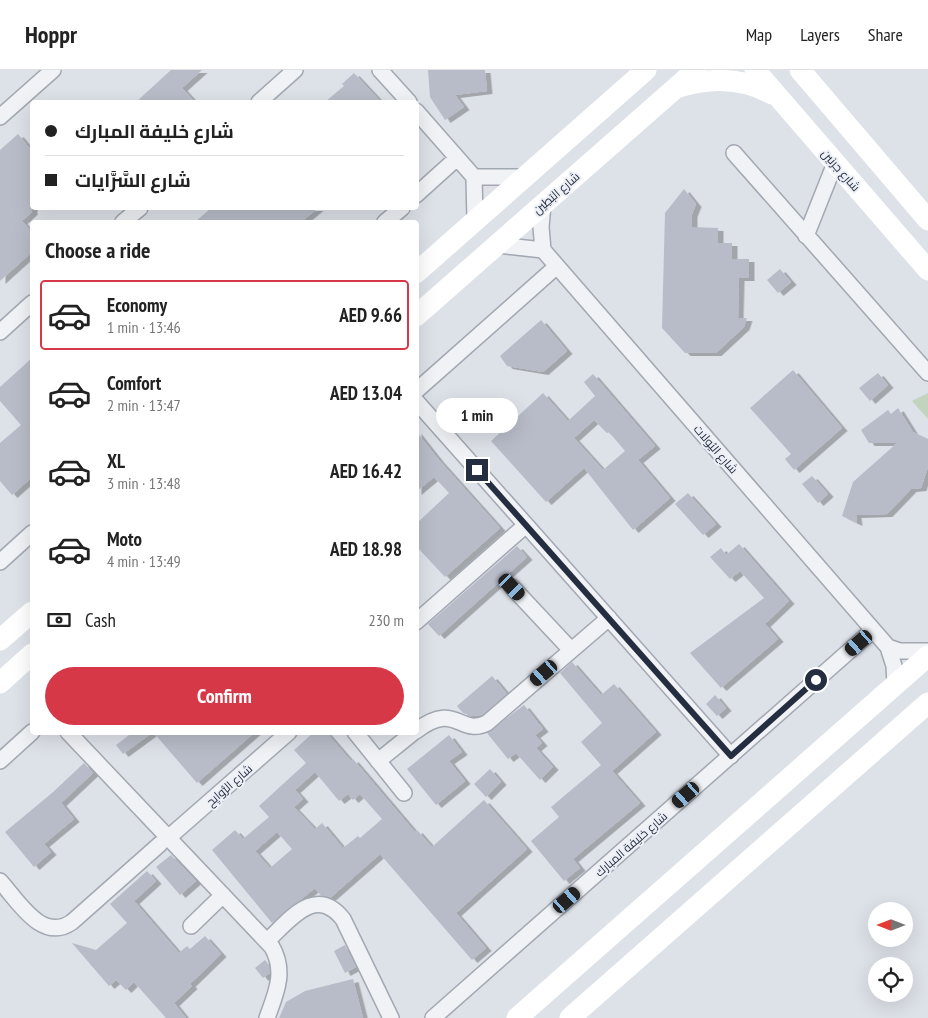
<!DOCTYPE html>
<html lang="en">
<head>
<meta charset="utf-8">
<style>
	:root { --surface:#fff; --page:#f2f2f2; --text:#222; --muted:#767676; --line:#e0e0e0; --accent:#d73848 }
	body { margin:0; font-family:"PT Sans Narrow",Cairo,sans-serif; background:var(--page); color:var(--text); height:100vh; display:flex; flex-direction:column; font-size:19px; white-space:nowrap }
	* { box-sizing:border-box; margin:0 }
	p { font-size:16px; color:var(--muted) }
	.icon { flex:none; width:28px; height:28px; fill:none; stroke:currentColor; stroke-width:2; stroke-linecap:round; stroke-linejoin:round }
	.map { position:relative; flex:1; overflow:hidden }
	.sheet { position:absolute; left:30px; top:150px; width:389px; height:515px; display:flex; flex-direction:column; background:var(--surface); border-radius:5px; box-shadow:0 5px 20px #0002 }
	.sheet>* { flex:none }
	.banner { position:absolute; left:30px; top:30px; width:389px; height:110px; border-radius:5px; box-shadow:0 5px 20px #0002; display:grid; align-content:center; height:110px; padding:0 15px; background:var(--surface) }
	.needle { width:32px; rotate:270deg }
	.buttons { position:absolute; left:868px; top:832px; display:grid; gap:10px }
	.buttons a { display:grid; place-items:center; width:45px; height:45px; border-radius:50%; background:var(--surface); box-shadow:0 5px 20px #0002; font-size:25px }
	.end { position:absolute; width:22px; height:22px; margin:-11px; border:6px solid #252e40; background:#fff; box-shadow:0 0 0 2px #fff }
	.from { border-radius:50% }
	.bubble { position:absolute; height:35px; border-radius:18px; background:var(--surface); box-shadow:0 5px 20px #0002; font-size:16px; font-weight:800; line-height:35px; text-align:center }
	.car { position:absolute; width:15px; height:30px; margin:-15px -8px; border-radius:6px; box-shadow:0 0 4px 1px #0007; background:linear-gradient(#222 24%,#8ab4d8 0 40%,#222 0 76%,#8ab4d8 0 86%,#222 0) }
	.banner b { display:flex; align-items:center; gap:18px; height:48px; font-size:19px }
	.banner b+b { border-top:1px solid var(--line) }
	.banner i { width:12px; height:12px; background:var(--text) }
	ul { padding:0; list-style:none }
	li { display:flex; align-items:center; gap:15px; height:70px; margin:0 10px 8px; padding:0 5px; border:2px solid transparent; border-radius:5px }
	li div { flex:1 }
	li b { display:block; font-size:19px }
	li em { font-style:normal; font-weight:800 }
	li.current { border-color:var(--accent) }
	li>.icon { width:45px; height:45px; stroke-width:1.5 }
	h2 { padding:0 15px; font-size:22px; line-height:60px }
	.pay { display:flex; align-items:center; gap:12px; height:55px; padding:0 15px; font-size:19px }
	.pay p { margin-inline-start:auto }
	.action { display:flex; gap:10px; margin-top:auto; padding:10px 15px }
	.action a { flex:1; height:58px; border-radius:30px; background:var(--accent); color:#fff; font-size:20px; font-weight:800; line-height:58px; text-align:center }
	header { display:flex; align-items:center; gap:30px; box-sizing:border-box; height:70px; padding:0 25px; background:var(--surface); border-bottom:1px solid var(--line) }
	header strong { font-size:24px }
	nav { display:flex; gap:28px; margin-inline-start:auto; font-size:18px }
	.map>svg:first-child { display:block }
	.green { fill:#c2d3be }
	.building { fill:#b7bcc8; fill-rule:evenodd; filter:url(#shadow) }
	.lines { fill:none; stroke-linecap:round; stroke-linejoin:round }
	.minor-casing { stroke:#a2a8b2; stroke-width:18 }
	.minor { stroke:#f0f2f6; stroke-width:15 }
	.secondary { stroke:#fff; stroke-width:21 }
	.route { stroke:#252e40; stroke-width:6 }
	.labels { text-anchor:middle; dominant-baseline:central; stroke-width:4; stroke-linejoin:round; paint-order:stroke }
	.street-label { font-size:12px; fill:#252e40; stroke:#ecf0f6 }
</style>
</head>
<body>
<header>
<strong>Hoppr</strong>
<nav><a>Map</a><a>Layers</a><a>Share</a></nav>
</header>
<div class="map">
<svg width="928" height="948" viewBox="0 0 928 948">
	<defs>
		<filter id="shadow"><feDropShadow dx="5.5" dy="3" stdDeviation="0" flood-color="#0004"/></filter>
	</defs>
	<rect width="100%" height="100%" fill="#dde1e8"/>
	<path class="green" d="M928 323V349L912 331Z"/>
	<path class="building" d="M171 0H202L182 18 195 32H136Z
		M428 0H485L487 21 455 25 464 37 445 50 430 27Z
		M354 3 381 32H325L344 16 342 14Z
		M18 64 32 81V142L22 151 32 162V182L0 211V80Z
		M684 119 696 134 692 144V157L718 158V173H732V189H749V208H739L738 248H747L744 257 716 283H685L662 258 665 143Z
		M211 138H318L301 152H195Z
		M780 199 791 212 778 223 767 210Z
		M541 250 567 281 543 302 507 296 500 286Z
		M32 288V407L12 425 0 411V373L21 355 0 331V317Z
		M793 300 842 358 794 400 785 389 791 384 750 338Z
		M878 303 888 315 870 331 859 318Z
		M593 304 655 376 638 390 670 428 633 460 584 398 546 432 491 371 543 323 568 351 595 326 584 312ZM594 350 607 363 609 362 625 381 603 400 574 368Z
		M490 331H495L499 334 500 347H488L484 342 485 335Z
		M898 338 913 362 928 369V397L921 418 911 419 887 444 856 445 857 453 842 446 853 412 897 373H869L861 360 888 340 891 344Z
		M416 361 439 390 500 458 445 507 416 476V454L449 423 434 407 416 422Z
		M812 406 828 424 818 433 802 414Z
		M688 423 716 454 703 465 675 434Z
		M739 474 789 531 765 554 778 569 721 618 690 583 764 528 740 501 730 509 710 487 721 478 726 485Z
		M517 476 527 487 439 566 428 554Z
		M572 592 601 625 614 614 656 662 612 701 640 733 573 789 580 798 564 811 531 771 559 747 551 737 601 695 581 672 602 653 560 603Z
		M492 606 507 624 482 645 472 646 463 643 457 636Z
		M715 625 726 638 717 646 706 634Z
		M524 635 543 659 535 665 542 673 536 678 553 697 540 710 516 683 508 689 487 663Z
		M133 662H153L123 684 116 675Z
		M153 662H255L197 713Z
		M314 662H326L351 691 353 689 415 762 417 760 432 777 484 730 527 779 456 843 486 878 472 890 380 784 330 828 321 826 315 818 272 853 212 780 235 760 243 769 269 747 259 736 306 693 294 680ZM315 702 339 731 348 724 353 730 360 724 382 749 360 768 358 766 343 778 322 753 315 759 294 737 303 729 295 720ZM277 762 292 779 270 798 255 781Z
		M449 665 462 682 449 691 465 711 436 735 407 699Z
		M84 693 93 703 61 733 74 749 44 774 51 782 34 797 5 762 52 723Z
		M490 699 501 712 486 727 474 714Z
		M171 785 196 811 180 825 156 797Z
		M147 801 156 811 134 831 179 883 187 876 190 879 205 866 221 884 190 914 192 916 174 933 186 948H166L134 912 126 920 116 910 109 916 72 873 96 880 127 853 110 834Z
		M345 875 356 897 345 903 334 881Z
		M265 890 269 895 270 903 263 908 255 898Z
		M353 909 363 948H279L286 932 305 921Z"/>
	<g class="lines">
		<defs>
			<path id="minor" d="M380 0 409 32
				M259 32 295 0
				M416 41 474 107 475 151
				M0 47 53 0
				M734 83 928 303
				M474 107H525
				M416 125 457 88
				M543 134 541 157 543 180 888 577 894 596 895 615
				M123 152 140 138
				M385 152 402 138
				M806 166 835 93
				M498 175 543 180
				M0 262 32 233
				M416 321 557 196
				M416 331 731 686
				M0 492 32 463
				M512 517 571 580
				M416 552 526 455
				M888 577 900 581H928
				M416 661C456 630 460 667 487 653L609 548
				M68 662 272 877C286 902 276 923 267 948
				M355 662 404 723
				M0 691 32 662
				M378 691 414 662
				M168 768 289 662
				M0 811C18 831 42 873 72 852L160 774
				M191 856 223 825
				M267 871C289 851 315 814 343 849L391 948
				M433 948 873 560"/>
		</defs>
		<use href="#minor" class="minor-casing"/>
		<use href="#minor" class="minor"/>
		<path class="secondary" d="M755 0 928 200
			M800 0 928 150
			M679 17C711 7 743 8 772 24
			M416 203 646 0
			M416 246 696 0
			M0 570 32 542
			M0 613 32 584
			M517 948 928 586
			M570 948 928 633"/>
	</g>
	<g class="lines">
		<path class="route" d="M477 400 731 686 816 610"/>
	</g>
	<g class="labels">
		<g class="street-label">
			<text transform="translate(841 100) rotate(49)">شارع جرنين</text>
			<text transform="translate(556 123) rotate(-41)">شارع البَطِين</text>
			<text transform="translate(716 379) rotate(49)">شارع اليُولات</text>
			<text transform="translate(229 715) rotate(-41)">شارع الرُّوايِح</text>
			<text transform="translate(631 774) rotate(-41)">شارع خليفة المبارك</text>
		</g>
	</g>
</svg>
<div class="buttons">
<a><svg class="needle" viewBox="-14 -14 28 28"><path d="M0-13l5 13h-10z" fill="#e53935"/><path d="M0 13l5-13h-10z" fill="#767676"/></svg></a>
<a><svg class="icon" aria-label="locate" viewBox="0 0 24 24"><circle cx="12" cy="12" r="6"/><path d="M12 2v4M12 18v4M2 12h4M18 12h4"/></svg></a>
</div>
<i class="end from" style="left:816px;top:610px"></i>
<i class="end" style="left:477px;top:400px"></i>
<div class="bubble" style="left:436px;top:328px;width:82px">1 min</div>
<i class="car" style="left:512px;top:517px;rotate:136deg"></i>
<i class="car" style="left:859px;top:573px;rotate:229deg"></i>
<i class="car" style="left:544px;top:603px;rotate:229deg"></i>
<i class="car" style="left:686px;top:725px;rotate:229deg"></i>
<i class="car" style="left:567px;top:830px;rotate:49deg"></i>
<div class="banner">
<b><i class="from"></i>شارع خليفة المبارك</b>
<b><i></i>شارع السَّرَّايات</b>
</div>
<section class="sheet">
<h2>Choose a ride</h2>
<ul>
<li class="current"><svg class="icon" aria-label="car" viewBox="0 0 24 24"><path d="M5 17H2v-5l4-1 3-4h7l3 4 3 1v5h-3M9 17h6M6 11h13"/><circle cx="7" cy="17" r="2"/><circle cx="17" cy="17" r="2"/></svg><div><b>Economy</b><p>1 min · 13:46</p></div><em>AED 9.66</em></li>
<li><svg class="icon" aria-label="car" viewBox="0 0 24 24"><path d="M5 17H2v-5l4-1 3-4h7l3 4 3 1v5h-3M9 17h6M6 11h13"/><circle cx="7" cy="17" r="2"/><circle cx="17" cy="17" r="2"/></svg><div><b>Comfort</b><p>2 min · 13:47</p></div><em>AED 13.04</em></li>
<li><svg class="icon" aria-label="car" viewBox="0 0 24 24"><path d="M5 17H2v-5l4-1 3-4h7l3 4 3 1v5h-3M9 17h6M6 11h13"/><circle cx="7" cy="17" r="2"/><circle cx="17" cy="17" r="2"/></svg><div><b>XL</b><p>3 min · 13:48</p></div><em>AED 16.42</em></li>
<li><svg class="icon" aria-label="car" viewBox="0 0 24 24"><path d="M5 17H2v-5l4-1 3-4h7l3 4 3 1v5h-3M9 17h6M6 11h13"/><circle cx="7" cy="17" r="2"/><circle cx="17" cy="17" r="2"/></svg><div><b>Moto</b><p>4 min · 13:49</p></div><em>AED 18.98</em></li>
</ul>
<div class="pay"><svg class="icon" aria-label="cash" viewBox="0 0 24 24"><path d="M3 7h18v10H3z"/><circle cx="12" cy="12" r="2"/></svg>Cash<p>230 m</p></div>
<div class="action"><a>Confirm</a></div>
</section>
</div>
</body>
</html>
